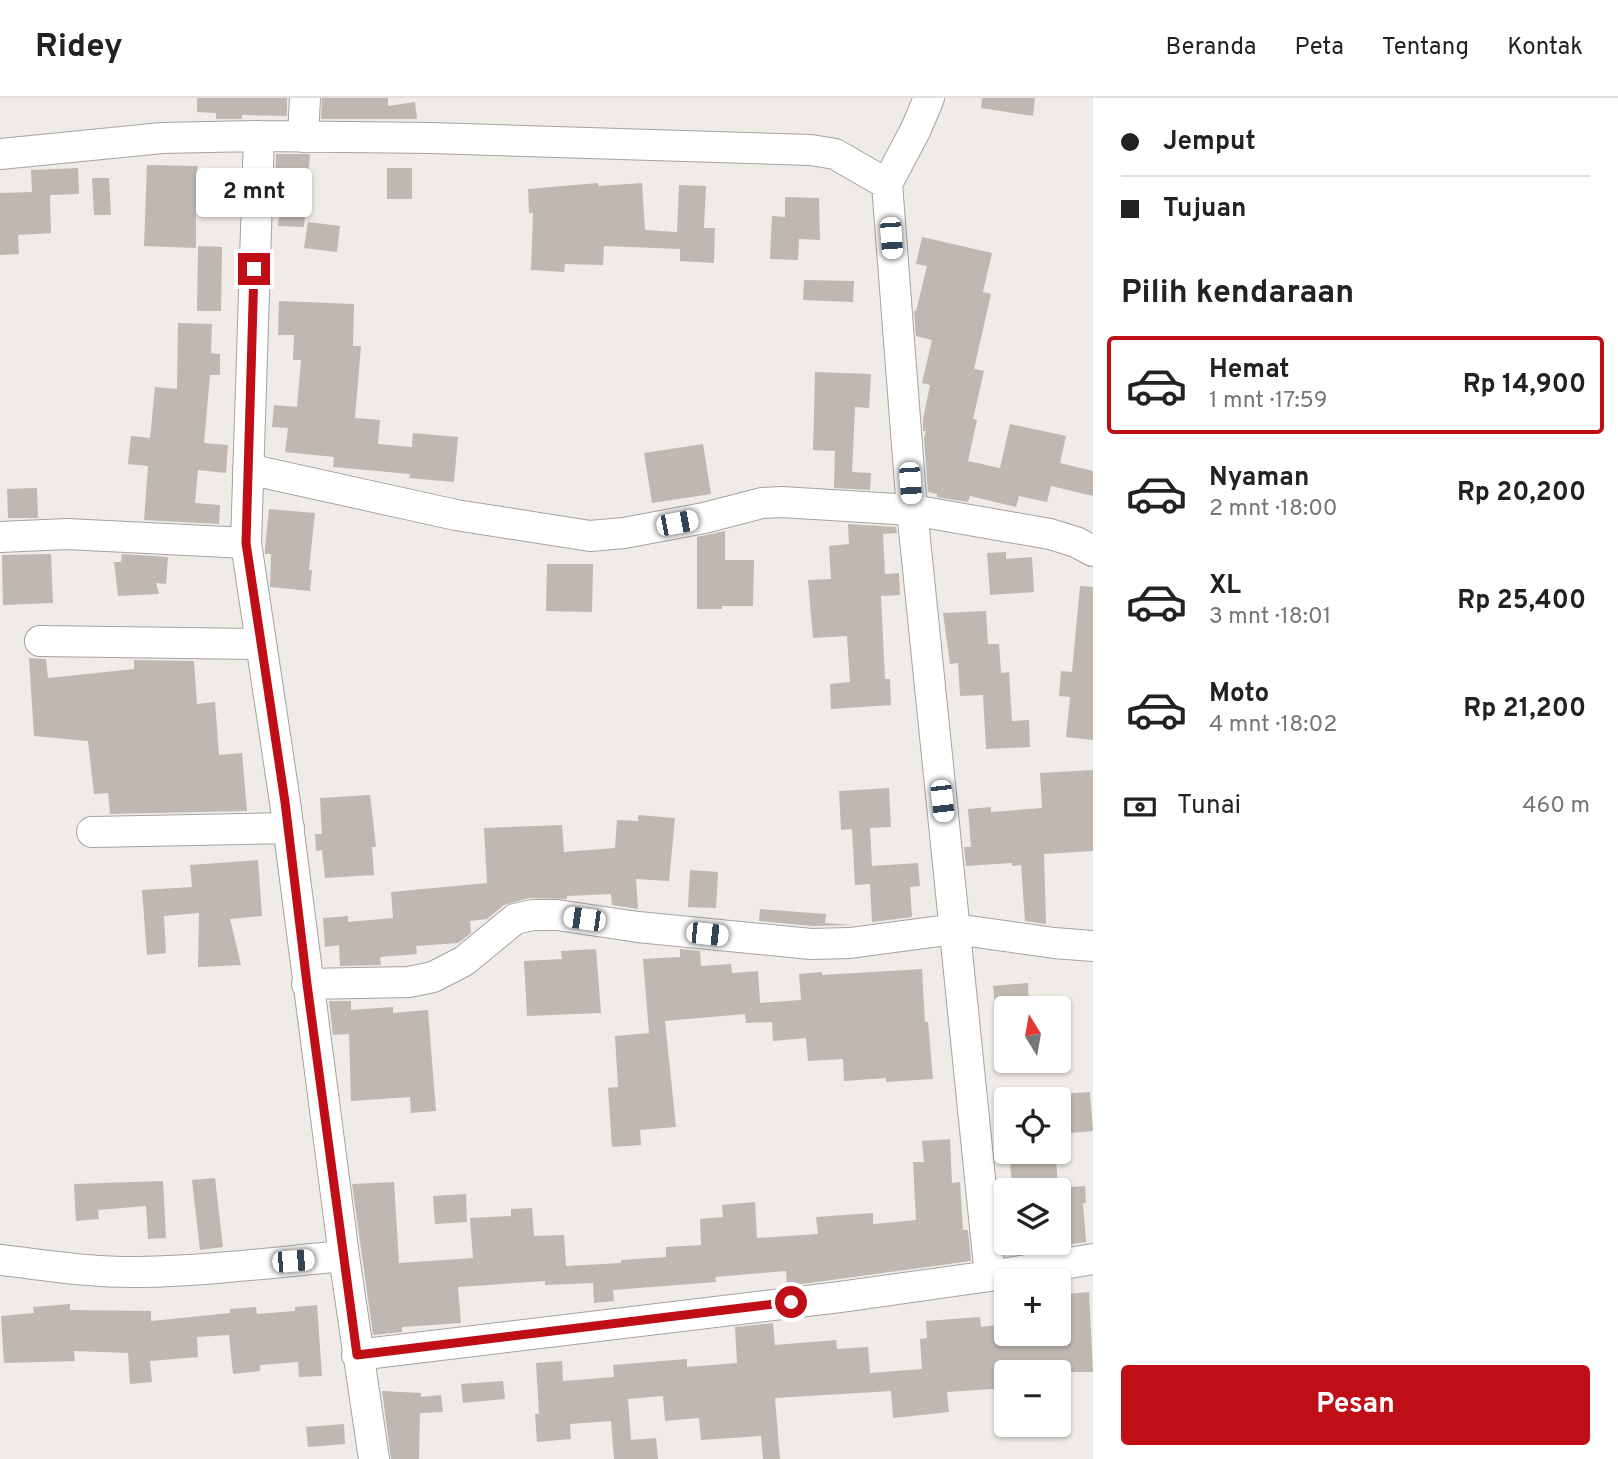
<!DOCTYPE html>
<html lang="id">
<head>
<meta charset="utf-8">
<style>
	:root { --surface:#fff; --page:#f2f2f2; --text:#222; --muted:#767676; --line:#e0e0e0; --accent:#bf0e16 }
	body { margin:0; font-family:Overpass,sans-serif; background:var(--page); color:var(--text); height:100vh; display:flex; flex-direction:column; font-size:26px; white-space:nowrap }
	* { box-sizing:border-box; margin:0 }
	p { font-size:23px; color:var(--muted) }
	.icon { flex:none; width:38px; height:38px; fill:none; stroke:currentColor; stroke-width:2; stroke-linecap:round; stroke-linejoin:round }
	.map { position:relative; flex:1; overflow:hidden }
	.panel { display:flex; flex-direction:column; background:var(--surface); width:525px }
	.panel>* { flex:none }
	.guide { display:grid; align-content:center; height:154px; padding:0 28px; background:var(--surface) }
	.needle { width:46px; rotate:349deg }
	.buttons { position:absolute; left:994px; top:898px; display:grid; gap:14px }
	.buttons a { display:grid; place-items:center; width:77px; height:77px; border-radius:7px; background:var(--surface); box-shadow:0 2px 5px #0004; font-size:35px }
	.end { position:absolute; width:32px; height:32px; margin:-16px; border:9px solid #bf0e16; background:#fff; box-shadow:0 0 0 4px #fff }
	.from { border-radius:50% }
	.bubble { position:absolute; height:49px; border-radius:7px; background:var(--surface); box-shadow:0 2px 5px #0004; font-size:23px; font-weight:700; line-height:49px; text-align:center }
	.car { position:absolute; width:21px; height:42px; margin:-21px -10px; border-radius:9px; box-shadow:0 0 5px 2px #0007; background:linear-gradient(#fff 24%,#345 0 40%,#fff 0 76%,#345 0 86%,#fff 0) }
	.guide b { display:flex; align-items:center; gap:24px; height:66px; font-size:26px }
	.guide b+b { border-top:2px solid var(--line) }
	.guide i { width:18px; height:18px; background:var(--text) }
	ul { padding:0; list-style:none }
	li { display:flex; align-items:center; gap:21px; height:98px; margin:0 14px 10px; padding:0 14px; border:4px solid transparent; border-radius:7px }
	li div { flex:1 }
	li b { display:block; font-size:26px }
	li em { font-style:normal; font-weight:700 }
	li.current { border-color:var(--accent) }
	li>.icon { width:63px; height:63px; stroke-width:1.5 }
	h2 { padding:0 28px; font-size:32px; line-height:84px }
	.pay { display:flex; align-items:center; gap:18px; height:77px; padding:0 28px; font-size:26px }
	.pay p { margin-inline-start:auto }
	.button { display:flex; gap:14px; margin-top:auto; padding:14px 28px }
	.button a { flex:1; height:80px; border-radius:7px; background:var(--accent); color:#fff; font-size:28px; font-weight:700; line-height:80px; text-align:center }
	header { display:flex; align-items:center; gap:42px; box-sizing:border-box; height:98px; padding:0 35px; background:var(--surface); border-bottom:2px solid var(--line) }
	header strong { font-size:33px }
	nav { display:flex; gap:38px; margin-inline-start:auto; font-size:24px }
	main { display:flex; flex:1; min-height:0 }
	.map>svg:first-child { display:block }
	.building { fill:#bfb7b2 }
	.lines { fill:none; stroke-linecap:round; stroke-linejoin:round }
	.minor-casing { stroke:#a3a3a3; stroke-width:32 }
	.minor { stroke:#fff; stroke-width:30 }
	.route { stroke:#bf0e16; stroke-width:9 }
</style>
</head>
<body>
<header>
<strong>Ridey</strong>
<nav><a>Beranda</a><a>Peta</a><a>Tentang</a><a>Kontak</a></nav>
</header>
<main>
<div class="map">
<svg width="1093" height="1361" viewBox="0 0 1093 1361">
	<rect width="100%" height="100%" fill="#efebe6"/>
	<path class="building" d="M197 0H287V18L242 17V21H216V15L197 14Z
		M322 0H388V8L415 4 417 21H321Z
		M982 0H1035L1033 18 981 10Z
		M276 56H310L304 129 278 128 279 117 274 115Z
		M147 67 198 68 196 77 234 76 235 111 196 112V150L144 148Z
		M78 70 79 96 50 97 51 135 18 137 19 156 0 157V95L32 94 31 72Z
		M387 70H412V101H387Z
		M92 80H109L111 117H94Z
		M598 85 599 88 642 85 645 132 677 134 679 87 706 88 704 130H715L714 165 680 163V151L604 148 603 167 565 166 564 174 531 172 533 115H529L528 91Z
		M785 99 819 100 820 142 799 141 798 162 770 161 772 118 785 119Z
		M308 124 340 128 337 154 304 150Z
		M922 139 992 155 983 194 991 196 974 271 984 273 973 321 977 322 968 363 1000 370 1010 326 1066 338 1060 365 1093 373V398L1051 388 1047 404 1019 398 1016 409 970 398 968 404 937 399V396L928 394 924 340 926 333H923V321L930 287 922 285 932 242 916 238 914 213H916L927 168 916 166Z
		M198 148 222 149 221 213H197Z
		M804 182 854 183 853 204 803 202Z
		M279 203 354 206 353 248H361L355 320 380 322 378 346 412 349 413 335 458 339 454 384 409 380 410 376 333 369 334 359 285 354 288 330 272 329 274 307 297 309 301 262H293L294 237H278Z
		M178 225 212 226 211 255 220 256V277H210L204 345 228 347 226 375 198 372 195 405 220 407 219 426 144 422 148 368 128 366 131 338 150 340 155 289 177 291Z
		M815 274 871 276 869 310 855 309 852 374 871 375 870 392 834 390 835 353 813 352Z
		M703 346 711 396 652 405 644 355Z
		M37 390 38 420H8L7 391Z
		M269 411 315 415 309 472H312L310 493 270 489 271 456H265V451Z
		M848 426 896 429 897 435 883 436 885 476 899 475 900 497 881 498 885 581H890L891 607 831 611 830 586 850 584 847 538 813 540 808 482 831 481 829 448 849 446Z
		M725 433V462H754L753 508H722V511H697V439Z
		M1006 454V461L1032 459 1034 494 990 497 987 455Z
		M51 456 53 505 3 507 2 457Z
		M122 456 168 459 166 486 156 485 159 496 118 498 114 464H121Z
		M547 466H593L592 514 546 513Z
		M1080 488 1093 489V642L1066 639 1070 599 1059 598 1061 573 1072 574Z
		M986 513 988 546H999L1001 575 1009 574 1012 623 1029 622 1030 649 986 651 983 597 960 598 958 565 950 566 943 515Z
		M29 560 46 561 48 580 134 571V562L194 563 197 606 215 604 219 657 242 655 247 713 110 716 108 695 94 696 88 643 34 638Z
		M1093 672V753L1044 756 1046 826 1025 823 1021 767 1012 768V765L966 768 964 749H971L968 711 991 709V714L1042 710 1040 675Z
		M889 690 891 729 870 730 872 768 918 765 920 788 910 789 912 819 872 824 870 786 855 787 852 731 841 732 839 693Z
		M370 697 376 749H372L374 777 325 780 322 752 316 753 315 736H322L320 700Z
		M638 717 675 720 669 783 636 781 638 811 612 807 611 796 567 798V801L529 800 504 807 487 821 470 823 471 835 458 845 416 848 417 856 380 859 381 867 340 868 339 847 325 849 323 820 348 818V824L393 820 391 794 487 785 484 730 562 727 564 754 615 750 617 722 638 723Z
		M258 762 262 818 230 821 241 867 198 869 199 815 164 818 166 855 147 857 142 792 192 789 190 767Z
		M690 772 718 774 716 810 688 809Z
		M760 811 826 816 825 825 853 827 812 828 759 823Z
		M596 851 601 915 527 918 524 863 562 861 561 853Z
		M680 851 700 853 701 868 731 866 732 875 758 873 760 905 801 902 799 876 822 874V877L922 871 925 924H928L933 981 886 984V980L844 983 843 961 808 963 806 940 773 943 772 924 746 925 745 916 665 923 676 1029 640 1032 641 1047 612 1049 608 990 618 989 615 938 649 935 643 861 680 859Z
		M1028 885 1029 910H995L993 888Z
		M329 903H351V912L393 909V915L428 912 436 1013 411 1015 410 999 351 1003 349 936 333 937Z
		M1090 994 1093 1033 1059 1036V996Z
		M950 1041 952 1085 960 1084 963 1132H968L971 1163 787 1188 786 1173 715 1179 716 1184 613 1192 614 1203 594 1205 593 1185 545 1187V1183L458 1189 461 1225 402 1229V1234L373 1237 352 1086 394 1084 399 1165 473 1160 470 1120 511 1118V1111L532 1110 534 1138 564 1137 566 1168 621 1165V1162L666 1159V1149L701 1147 700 1121 723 1119 722 1107 755 1104 757 1140 818 1136 816 1119 873 1115V1126L916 1122 913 1064H924L922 1043Z
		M1056 1060 1058 1092H1037L1036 1085 1012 1086 1010 1064Z
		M215 1080 223 1149 200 1152 192 1082Z
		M163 1083 166 1140 148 1141 146 1108 98 1112 99 1121 76 1123 74 1086Z
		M1085 1088 1086 1105H1083L1086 1144 1059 1148V1090Z
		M466 1096 467 1124 435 1126 433 1098Z
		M1089 1194 1093 1274H1006V1290L947 1294 949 1314 893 1320 891 1293 775 1300 780 1361H763L761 1338 701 1342 699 1320 665 1323 663 1298 628 1301 631 1342 656 1340 658 1361H614L611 1323 570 1326 571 1341 537 1344 535 1316H539L536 1265 562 1263 563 1283 614 1279 613 1267 687 1261V1269L737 1265 735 1229 773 1225 775 1247 836 1242 837 1251 868 1249 870 1275 922 1271 920 1241 927 1240 926 1223 980 1219 981 1229 1006 1226V1236H1071L1068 1196Z
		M70 1206V1212L151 1213V1223L230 1215V1211L256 1209 257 1216 295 1213V1209L317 1207 322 1278 299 1279 298 1264 260 1267V1273L233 1276 229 1237 197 1239 198 1259 150 1263 152 1284 130 1286 128 1255 74 1253 75 1263 4 1265 1 1218 34 1215 33 1209Z
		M503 1283 505 1301 463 1305 461 1286Z
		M382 1293 421 1295V1299L441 1297 443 1314 420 1315 419 1361H391Z
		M344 1326 345 1346 308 1349 306 1329Z"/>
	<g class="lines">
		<defs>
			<path id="minor" d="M259 38 246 445 285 704 344 1158 374 1361
				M303 39 305 0
				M0 56 162 40 259 38 432 40 811 52 835 56 887 86 916 31 929 0
				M248 371 456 417 590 438 624 435 704 420 762 405 782 404 912 412 1050 436 1076 444 1093 453
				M0 439 67 436 246 445
				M40 543 260 546
				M92 734 289 730
				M307 886 409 884 433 879 464 863 515 821 533 817H557L638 829 811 846 850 845 955 831 1054 845 1093 848
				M0 1162C46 1167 93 1175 139 1174 208 1173 276 1164 344 1158
				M990 1178 1093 1161
				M357 1257 840 1199 990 1178 912 412 887 86"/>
		</defs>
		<use href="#minor" class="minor-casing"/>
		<use href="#minor" class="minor"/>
	</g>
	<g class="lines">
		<path class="route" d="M254 171 246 445 285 704 307 886 357 1257 791 1204"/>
	</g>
</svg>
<div class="buttons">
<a><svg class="needle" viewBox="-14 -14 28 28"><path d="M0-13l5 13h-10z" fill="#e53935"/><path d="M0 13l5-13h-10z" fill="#767676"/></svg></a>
<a><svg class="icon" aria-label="locate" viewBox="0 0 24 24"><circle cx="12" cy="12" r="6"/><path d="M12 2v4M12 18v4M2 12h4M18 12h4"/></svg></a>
<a><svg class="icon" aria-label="layers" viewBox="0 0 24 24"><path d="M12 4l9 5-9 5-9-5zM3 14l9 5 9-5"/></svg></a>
<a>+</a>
<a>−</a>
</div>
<i class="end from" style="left:791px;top:1204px"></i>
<i class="end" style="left:254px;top:171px"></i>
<div class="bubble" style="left:196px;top:70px;width:116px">2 mnt</div>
<i class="car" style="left:891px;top:140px;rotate:176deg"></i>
<i class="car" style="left:910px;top:385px;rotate:176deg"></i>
<i class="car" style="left:677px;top:425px;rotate:79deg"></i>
<i class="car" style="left:942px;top:703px;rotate:174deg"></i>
<i class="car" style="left:584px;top:821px;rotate:278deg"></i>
<i class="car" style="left:707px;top:836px;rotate:96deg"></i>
<i class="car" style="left:293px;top:1163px;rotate:85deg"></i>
</div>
<section class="panel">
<div class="guide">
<b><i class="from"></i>Jemput</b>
<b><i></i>Tujuan</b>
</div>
<h2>Pilih kendaraan</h2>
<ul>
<li class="current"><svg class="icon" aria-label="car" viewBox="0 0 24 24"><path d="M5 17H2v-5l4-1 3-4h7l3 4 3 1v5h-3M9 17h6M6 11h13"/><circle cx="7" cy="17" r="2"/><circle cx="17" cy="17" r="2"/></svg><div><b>Hemat</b><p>1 mnt · 17:59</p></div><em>Rp 14,900</em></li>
<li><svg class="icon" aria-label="car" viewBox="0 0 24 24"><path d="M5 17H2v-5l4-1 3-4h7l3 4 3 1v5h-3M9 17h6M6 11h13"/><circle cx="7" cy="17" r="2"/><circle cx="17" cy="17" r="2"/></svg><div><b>Nyaman</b><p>2 mnt · 18:00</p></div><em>Rp 20,200</em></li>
<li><svg class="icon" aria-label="car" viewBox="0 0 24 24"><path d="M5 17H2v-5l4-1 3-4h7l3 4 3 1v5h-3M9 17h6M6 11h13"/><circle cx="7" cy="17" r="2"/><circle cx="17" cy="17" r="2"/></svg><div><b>XL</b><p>3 mnt · 18:01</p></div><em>Rp 25,400</em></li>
<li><svg class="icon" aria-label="car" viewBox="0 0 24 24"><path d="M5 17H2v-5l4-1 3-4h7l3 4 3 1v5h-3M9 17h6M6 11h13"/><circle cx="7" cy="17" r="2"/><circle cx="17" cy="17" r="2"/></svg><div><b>Moto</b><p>4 mnt · 18:02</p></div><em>Rp 21,200</em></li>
</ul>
<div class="pay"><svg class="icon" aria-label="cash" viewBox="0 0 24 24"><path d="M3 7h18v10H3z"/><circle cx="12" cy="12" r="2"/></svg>Tunai<p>460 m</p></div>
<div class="button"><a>Pesan</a></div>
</section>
</main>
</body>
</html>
